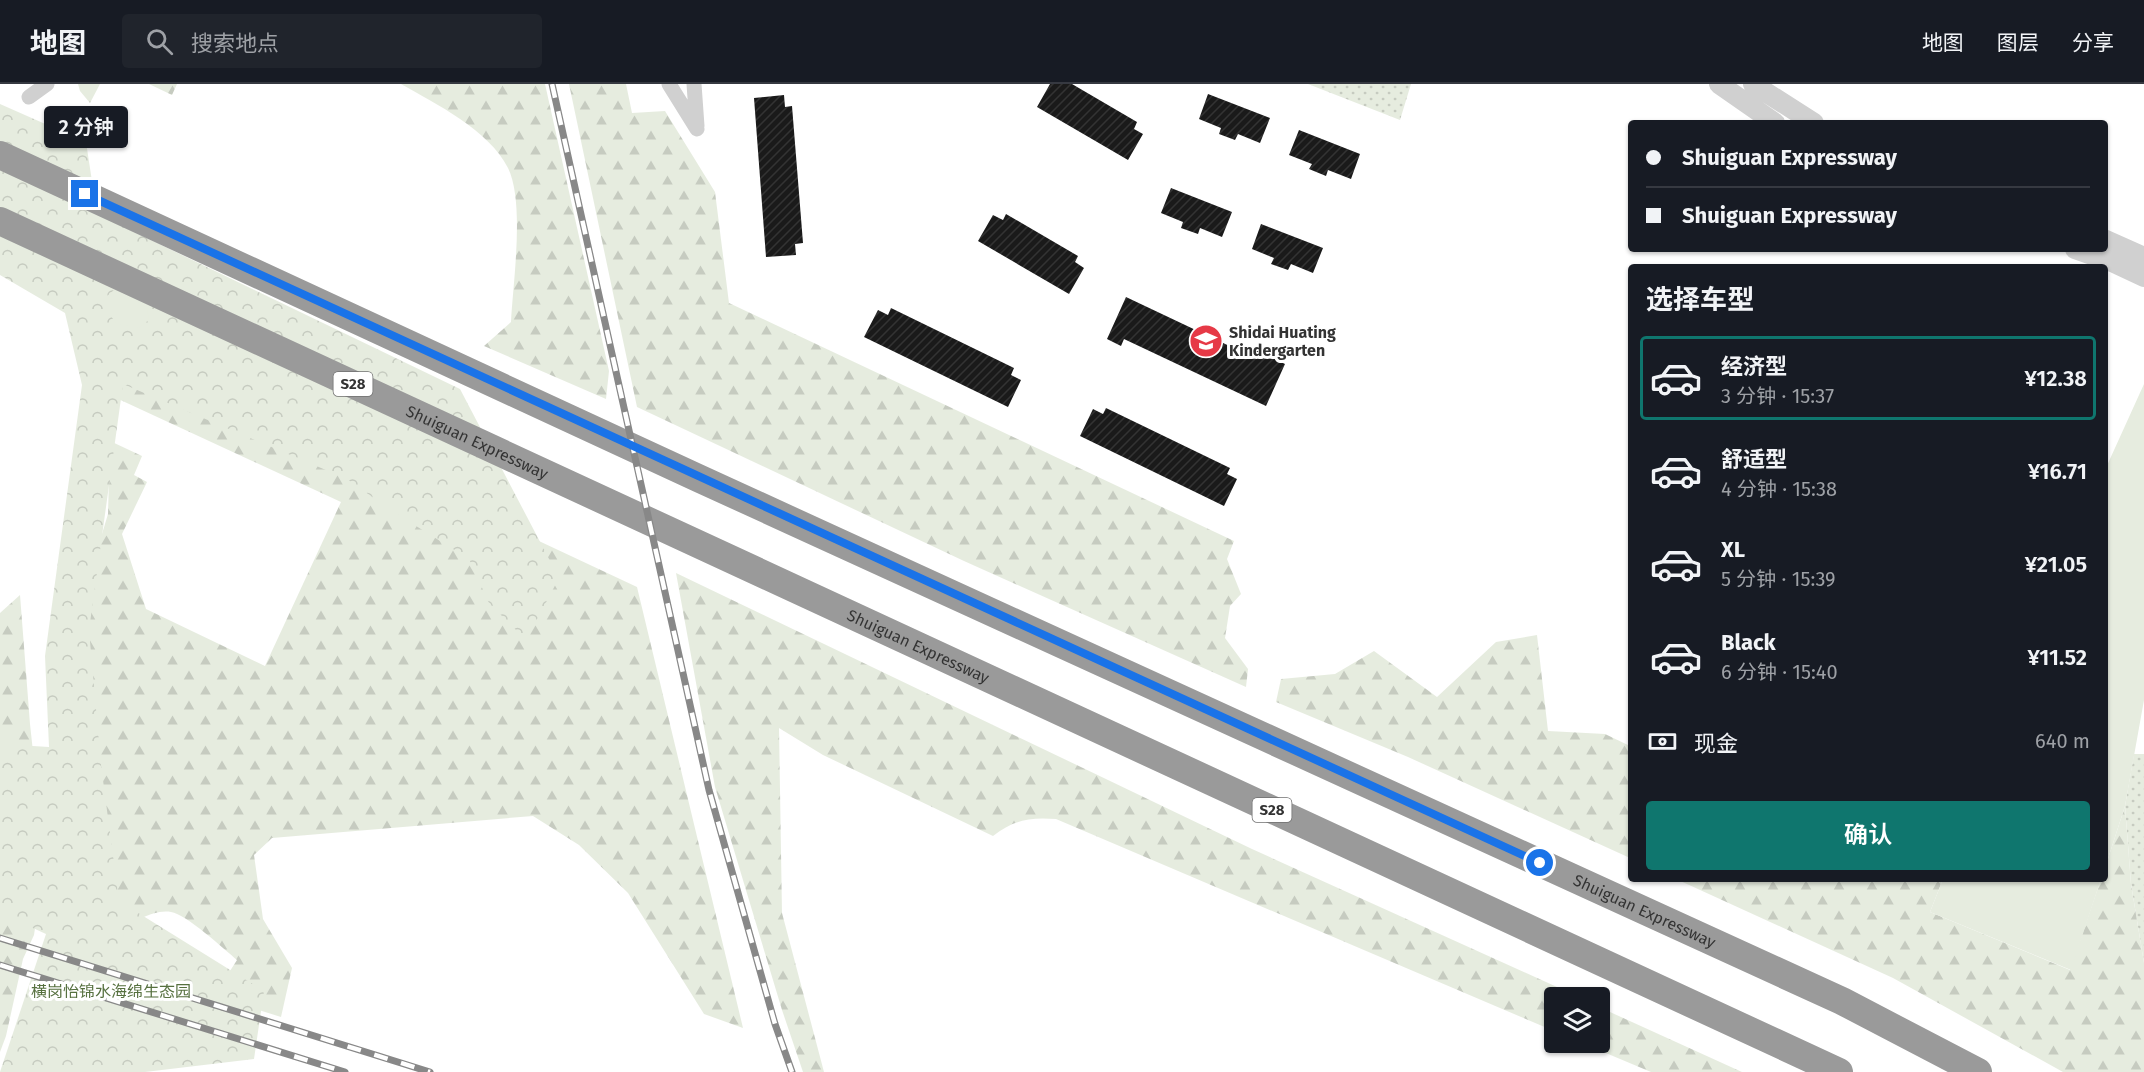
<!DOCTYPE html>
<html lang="zh">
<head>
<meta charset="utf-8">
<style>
	:root { --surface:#171b24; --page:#20242c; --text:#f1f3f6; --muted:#9ea1a6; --line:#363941; --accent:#0f766e }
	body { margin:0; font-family:"Fira Sans","Noto Sans SC",sans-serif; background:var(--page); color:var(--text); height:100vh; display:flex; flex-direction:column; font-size:22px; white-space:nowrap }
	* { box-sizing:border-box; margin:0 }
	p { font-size:20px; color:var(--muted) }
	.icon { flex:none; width:33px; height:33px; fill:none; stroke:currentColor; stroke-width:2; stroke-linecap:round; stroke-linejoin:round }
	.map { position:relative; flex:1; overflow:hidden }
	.panel { position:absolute; left:1628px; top:180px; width:480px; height:618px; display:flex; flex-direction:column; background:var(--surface); border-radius:6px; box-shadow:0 2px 4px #0004 }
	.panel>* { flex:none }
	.guide { position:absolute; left:1628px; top:36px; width:480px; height:132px; border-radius:6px; box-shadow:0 2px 4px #0004; display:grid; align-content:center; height:132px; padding:0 18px; background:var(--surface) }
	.controls { position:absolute; left:1544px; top:903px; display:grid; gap:12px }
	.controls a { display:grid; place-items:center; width:66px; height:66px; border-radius:6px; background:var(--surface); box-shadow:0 2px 4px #0004; font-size:30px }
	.end { position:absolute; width:27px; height:27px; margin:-14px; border:8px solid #1a73e8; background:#fff; box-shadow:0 0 0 3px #fff }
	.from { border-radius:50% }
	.bubble { position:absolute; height:42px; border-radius:6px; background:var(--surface); box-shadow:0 2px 4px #0004; font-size:20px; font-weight:600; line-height:42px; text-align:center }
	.guide b { display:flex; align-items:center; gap:21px; height:57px; font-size:22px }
	.guide b+b { border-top:2px solid var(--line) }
	.guide i { width:15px; height:15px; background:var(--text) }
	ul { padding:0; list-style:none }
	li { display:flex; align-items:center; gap:18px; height:84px; margin:0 12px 9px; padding:0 6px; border:3px solid transparent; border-radius:6px }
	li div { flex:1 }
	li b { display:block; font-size:22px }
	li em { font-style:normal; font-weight:600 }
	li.on { border-color:var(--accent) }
	li>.icon { width:54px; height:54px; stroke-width:1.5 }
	h2 { padding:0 18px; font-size:27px; line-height:72px }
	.pay { display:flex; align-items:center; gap:15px; height:66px; padding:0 18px; font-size:22px }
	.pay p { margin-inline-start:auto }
	.button { display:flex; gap:12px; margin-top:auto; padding:12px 18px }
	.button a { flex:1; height:69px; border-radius:6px; background:var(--accent); color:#fff; font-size:24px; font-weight:600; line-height:69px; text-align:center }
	header { display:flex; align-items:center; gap:36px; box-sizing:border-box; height:84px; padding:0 30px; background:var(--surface); border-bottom:2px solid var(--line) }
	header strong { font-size:28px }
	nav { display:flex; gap:33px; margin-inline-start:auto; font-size:21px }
	.search { width:420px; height:54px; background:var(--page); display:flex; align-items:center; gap:15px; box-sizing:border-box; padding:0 21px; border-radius:6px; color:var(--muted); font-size:22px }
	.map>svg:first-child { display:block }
	.grass { fill:url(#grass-dots) }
	.forest { fill:url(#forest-firs) }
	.park { fill:url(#park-crowns) }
	.garden { fill:#e6ecdf }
	.building { fill:url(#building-hatch) }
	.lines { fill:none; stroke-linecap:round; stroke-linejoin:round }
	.minor { stroke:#d0d0d0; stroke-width:15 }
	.tertiary { stroke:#d0d0d0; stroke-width:20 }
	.motorway { stroke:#9a9a9a; stroke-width:28 }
	.rail-casing { stroke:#888; stroke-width:7 }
	.rail { stroke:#fff; stroke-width:4.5; stroke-dasharray:14; stroke-linecap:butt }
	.route { stroke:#1a73e8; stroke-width:8 }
	.labels { text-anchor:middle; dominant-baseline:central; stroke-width:6; stroke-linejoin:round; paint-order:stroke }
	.shield { fill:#fff; stroke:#707070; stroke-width:1.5 }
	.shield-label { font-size:15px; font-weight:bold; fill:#333 }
	.poi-label { font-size:16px; font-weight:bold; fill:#333; stroke:#fff; text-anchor:start }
	.street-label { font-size:16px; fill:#333; stroke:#fff }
	.park-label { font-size:16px; fill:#56703f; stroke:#fff }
</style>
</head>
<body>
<header>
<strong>地图</strong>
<div class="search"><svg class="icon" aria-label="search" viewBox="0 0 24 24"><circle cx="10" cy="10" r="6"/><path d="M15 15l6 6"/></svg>搜索地点</div>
<nav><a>地图</a><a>图层</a><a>分享</a></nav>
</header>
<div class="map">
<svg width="2144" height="988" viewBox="0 0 2144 988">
	<defs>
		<pattern id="grass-dots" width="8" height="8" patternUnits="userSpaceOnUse" patternTransform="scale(1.5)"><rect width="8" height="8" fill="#e6ecdf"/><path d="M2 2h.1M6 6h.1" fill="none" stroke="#c6cbc0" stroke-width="1.8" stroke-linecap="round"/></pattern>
		<pattern id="forest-firs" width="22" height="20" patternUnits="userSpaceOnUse" patternTransform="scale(1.5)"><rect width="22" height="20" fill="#e6ecdf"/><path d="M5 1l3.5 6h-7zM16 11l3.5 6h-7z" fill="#c6cbc0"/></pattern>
		<pattern id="park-crowns" width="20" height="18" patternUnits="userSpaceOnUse" patternTransform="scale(1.5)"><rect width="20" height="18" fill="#e6ecdf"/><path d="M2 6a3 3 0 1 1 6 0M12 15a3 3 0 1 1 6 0" fill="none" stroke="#c6cbc0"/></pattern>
		<pattern id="building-hatch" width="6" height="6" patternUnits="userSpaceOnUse" patternTransform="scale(1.5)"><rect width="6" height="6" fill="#1a1a1a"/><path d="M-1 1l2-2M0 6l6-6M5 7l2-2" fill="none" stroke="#333"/></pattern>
	</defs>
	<rect width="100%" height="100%" fill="#fff"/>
	<path class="grass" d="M1308 0H1411L1400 36Z
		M2134 670H2144V879L2131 800 2125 722Z"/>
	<path class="forest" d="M78 0H100L90 19 80 7Z
		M149 0H177L172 11Z
		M401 0H545L609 287 606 315 484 262 511 238C513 198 525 119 508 84 489 46 436 20 401 0Z
		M569 0H626L632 29 665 27 715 108 729 219 1234 457 1227 475 1241 510 1230 522 1225 554 1248 585 1246 603 964 477 637 323Z
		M113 257 637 503 743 944 704 930 628 809 579 761 533 732 272 754 254 771 263 835 292 884 281 933 214 912 237 876C224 865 186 830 171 828 153 825 133 839 118 846L74 543 108 430 110 357 142 372 134 391 147 398 122 450 146 525 265 582 341 418 101 307Z
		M676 489 1252 765 1579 913 1554 914V947L1056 735C1029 733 1014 736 993 752L823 671 779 644 782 829 824 988H803L782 926 715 703Z
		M20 511 30 640 45 779 34 851 23 875 6 952 0 968V529Z
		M1537 551 1548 647 1605 650 1630 662V774L1408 673 1276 618 1281 595 1335 590 1374 567 1437 613 1496 558Z
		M2125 722 2131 800 2144 879V988H2063L1893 894 1676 795H1943L1930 828 2070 886 2101 795H2104L2105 784Z
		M1599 923 1742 988H1651L1582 959 1599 958Z"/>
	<path class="park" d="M0 20 86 58 97 130 460 305 559 494 526 556 489 519 469 475 392 427 347 395 123 300 89 546 101 681 119 817 264 907 254 975 145 988H0L46 850 0 829V660L49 663 45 572 82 301 65 229 0 191Z"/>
	<path class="garden" d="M114 206 126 208 147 225 149 236 138 244 116 239 105 224 106 213Z
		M2144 300V616L2125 722 2105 784V386Z
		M1943 795H2101L2071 886 1930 828Z"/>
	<path class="building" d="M1050 0H1072L1137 38 1134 45 1143 50 1128 76 1037 23Z
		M1208 10 1270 34 1260 59 1238 50 1235 56 1219 50 1221 44 1199 35Z
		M784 11 785 23 792 22 803 159 795 160 796 171 766 173 754 14Z
		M1299 46 1360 70 1351 95 1328 86 1326 92 1309 85 1312 80 1289 71Z
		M1171 104 1232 128 1222 153 1200 144 1198 150 1181 144 1183 138 1161 129Z
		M1006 130 1078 172 1075 178 1084 184 1069 210 978 157 993 131 1003 136Z
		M1261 140 1323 164 1313 189 1291 180 1288 186 1271 180 1274 174 1252 165Z
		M1126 213 1240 267 1243 260 1285 280 1266 322 1124 255 1121 262 1107 255Z
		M891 224 1014 284 1011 291 1021 296 1008 323 864 253 878 226 888 231Z
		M1106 324 1230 384 1227 390 1237 395 1224 422 1080 352 1093 325 1103 330Z"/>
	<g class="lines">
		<path class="minor" d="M669 0 697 45
			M694 0 697 42
			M29 13 47 0"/>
		<path class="tertiary" d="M1719 0 1775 39
			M1753 0 1814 39
			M2104 155 2144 173
			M2075 165 2112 178 2144 193"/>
		<g class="motorway">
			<path id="s1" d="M0 71 698 394 1842 917 1978 988"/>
			<path id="s2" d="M0 137 1839 988"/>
		</g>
		<defs>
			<path id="rail" d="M552 0 709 706 775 940 792 988
				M0 854 430 988
				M0 881 345 988"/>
		</defs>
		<use href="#rail" class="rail-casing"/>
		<use href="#rail" class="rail"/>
	</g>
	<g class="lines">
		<path class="route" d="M85 110 1540 779"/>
	</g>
	<defs>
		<symbol id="school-disc" viewBox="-11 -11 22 22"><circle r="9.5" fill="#e63946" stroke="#fff"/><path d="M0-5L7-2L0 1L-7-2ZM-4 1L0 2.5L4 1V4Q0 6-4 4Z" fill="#fff"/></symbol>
	</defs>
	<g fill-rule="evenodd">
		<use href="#school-disc" x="1187" y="238" width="38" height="38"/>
	</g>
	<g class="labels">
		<g class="shield">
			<rect x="333.5" y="288" width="39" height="24" rx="4.5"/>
			<rect x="1252.5" y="714" width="39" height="24" rx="4.5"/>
		</g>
		<g class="shield-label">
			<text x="353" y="300">S28</text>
			<text x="1272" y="726">S28</text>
		</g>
		<g class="poi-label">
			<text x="1229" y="248">Shidai Huating<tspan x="1229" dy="18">Kindergarten</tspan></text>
		</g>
		<g class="street-label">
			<text stroke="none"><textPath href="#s2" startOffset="526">Shuiguan Expressway</textPath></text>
			<text stroke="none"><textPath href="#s2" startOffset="1012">Shuiguan Expressway</textPath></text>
			<text stroke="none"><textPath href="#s1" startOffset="1810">Shuiguan Expressway</textPath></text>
		</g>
		<g class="park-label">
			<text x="111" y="907">横岗怡锦水海绵生态园</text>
		</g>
	</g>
</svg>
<div class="controls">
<a><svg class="icon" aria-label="layers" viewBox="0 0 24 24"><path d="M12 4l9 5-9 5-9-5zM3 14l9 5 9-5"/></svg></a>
</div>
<i class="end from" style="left:1540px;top:779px"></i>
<i class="end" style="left:85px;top:110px"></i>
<div class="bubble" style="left:44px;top:22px;width:84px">2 分钟</div>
<div class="guide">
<b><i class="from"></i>Shuiguan Expressway</b>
<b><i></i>Shuiguan Expressway</b>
</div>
<section class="panel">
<h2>选择车型</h2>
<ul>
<li class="on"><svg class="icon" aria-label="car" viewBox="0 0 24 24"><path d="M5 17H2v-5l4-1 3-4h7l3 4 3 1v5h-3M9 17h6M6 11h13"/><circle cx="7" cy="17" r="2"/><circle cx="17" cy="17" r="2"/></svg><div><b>经济型</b><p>3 分钟 · 15:37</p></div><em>¥12.38</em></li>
<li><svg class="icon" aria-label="car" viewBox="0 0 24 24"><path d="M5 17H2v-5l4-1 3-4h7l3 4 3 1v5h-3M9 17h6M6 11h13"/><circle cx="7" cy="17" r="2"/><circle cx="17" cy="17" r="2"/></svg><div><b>舒适型</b><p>4 分钟 · 15:38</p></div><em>¥16.71</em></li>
<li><svg class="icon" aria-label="car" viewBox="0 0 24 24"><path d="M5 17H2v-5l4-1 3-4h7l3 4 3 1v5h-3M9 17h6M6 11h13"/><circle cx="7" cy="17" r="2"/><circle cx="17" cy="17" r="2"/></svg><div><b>XL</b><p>5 分钟 · 15:39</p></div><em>¥21.05</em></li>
<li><svg class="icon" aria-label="car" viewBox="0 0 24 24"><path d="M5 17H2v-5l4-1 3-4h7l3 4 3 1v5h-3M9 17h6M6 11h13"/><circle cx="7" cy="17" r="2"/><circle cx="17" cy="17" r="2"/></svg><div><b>Black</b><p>6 分钟 · 15:40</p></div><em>¥11.52</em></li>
</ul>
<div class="pay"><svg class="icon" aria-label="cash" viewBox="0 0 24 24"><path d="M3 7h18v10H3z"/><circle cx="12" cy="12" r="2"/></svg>现金<p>640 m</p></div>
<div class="button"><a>确认</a></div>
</section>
</div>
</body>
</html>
